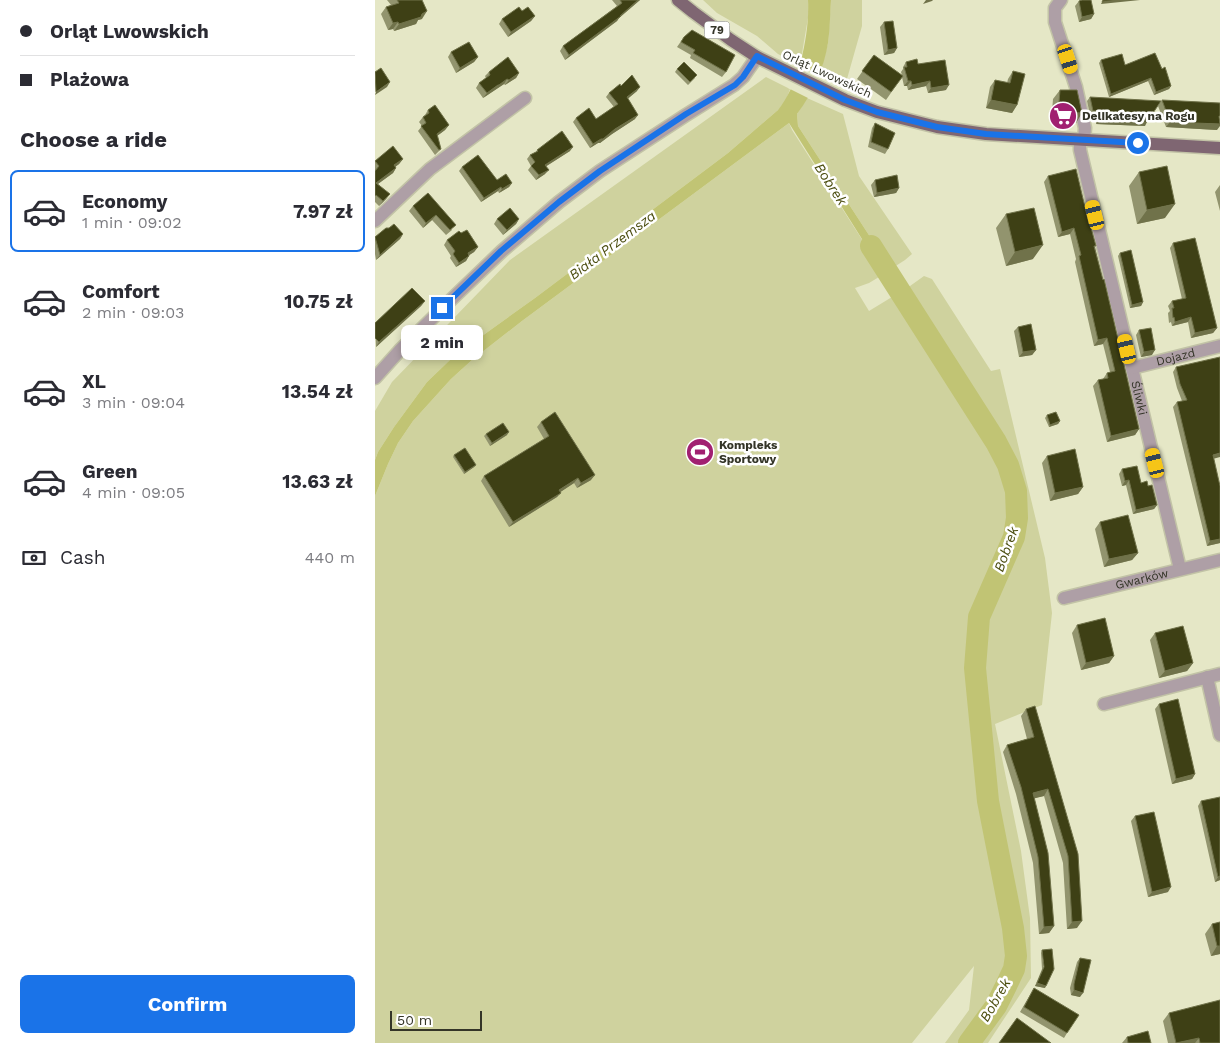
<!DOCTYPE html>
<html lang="en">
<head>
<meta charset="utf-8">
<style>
	:root { --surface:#fff; --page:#f2f2f3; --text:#2b2b33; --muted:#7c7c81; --line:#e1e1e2; --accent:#1a73e8 }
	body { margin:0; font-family:"Work Sans",sans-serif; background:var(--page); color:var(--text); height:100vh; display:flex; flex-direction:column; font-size:19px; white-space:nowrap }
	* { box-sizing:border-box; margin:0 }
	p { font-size:16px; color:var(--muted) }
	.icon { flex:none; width:28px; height:28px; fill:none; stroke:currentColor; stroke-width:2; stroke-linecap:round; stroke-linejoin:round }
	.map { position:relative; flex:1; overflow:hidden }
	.panel { display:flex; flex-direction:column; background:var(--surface); width:375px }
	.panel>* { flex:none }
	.guide { display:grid; align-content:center; height:110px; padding:0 20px; background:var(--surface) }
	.scale { position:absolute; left:15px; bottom:12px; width:92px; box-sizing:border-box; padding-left:5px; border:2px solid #343528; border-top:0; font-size:14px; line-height:18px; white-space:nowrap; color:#343528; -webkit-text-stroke:4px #fff; paint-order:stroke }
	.end { position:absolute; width:22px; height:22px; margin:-11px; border:6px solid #1a73e8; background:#fff; box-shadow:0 0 0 2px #fff }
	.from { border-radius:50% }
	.bubble { position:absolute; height:35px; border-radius:8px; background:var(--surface); box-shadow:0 2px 8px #0003; font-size:16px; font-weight:700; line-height:35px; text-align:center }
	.car { position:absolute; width:15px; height:30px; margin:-15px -8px; border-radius:6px; box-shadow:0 0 4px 1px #0007; background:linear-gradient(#f5c518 24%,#345 0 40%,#f5c518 0 76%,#345 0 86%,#f5c518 0) }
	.guide b { display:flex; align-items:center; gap:18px; height:48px; font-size:19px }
	.guide b+b { border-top:1px solid var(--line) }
	.guide i { width:12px; height:12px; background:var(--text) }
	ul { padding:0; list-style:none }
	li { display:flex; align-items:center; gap:15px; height:82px; margin:0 10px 8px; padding:0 10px; border:2px solid transparent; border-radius:8px }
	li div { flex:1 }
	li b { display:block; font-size:19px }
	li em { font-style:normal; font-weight:700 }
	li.on { border-color:var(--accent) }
	li>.icon { width:45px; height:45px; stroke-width:1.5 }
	h2 { padding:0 20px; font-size:22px; line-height:60px }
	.pay { display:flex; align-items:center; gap:12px; height:55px; padding:0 20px; font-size:19px }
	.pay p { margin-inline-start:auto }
	.action { display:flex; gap:10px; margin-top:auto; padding:10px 20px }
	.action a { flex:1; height:58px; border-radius:8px; background:var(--accent); color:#fff; font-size:20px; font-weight:700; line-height:58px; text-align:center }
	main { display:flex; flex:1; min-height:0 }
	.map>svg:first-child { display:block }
	.green { fill:#cfd29e }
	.water { fill:#c1c474 }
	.pier { fill:#e5e7c6 }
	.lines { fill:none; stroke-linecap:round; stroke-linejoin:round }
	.river { stroke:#c1c474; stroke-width:22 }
	.street-casing { stroke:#c2c3a6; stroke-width:15 }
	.primary-casing { stroke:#c2c3a6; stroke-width:15 }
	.street { stroke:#ae9fa6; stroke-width:12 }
	.primary { stroke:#7f6672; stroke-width:12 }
	.wall { fill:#92946e }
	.shaded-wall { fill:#70724a }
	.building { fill:#3e4015; stroke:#70724a }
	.route { stroke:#1a73e8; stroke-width:6 }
	.labels { text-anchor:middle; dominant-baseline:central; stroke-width:5; stroke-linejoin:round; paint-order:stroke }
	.shield { fill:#fff; stroke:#717268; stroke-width:1 }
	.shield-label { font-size:11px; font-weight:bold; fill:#343528 }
	.street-label { font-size:12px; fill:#343528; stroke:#fff }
	.poi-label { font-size:12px; font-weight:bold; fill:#343528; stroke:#fff; text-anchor:start }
	.water-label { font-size:14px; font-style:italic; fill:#4b4d0f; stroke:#fff }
</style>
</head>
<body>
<main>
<section class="panel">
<div class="guide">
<b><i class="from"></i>Orląt Lwowskich</b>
<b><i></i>Plażowa</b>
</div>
<h2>Choose a ride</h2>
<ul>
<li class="on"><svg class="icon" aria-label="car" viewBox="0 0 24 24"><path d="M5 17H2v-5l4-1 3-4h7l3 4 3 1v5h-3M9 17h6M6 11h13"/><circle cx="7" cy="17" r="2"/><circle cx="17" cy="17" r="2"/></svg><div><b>Economy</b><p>1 min · 09:02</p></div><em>7.97 zł</em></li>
<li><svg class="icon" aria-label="car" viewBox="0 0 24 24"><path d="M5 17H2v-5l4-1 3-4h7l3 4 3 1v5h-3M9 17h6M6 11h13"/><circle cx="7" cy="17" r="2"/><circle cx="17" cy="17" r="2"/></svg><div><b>Comfort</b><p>2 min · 09:03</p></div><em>10.75 zł</em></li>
<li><svg class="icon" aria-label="car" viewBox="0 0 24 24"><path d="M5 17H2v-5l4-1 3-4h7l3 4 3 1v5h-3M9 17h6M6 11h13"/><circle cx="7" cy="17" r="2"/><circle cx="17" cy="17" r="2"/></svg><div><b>XL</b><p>3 min · 09:04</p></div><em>13.54 zł</em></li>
<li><svg class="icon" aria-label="car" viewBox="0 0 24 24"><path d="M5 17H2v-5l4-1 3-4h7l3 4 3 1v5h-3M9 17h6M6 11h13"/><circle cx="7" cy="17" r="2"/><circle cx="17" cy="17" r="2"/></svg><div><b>Green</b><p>4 min · 09:05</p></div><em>13.63 zł</em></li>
</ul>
<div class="pay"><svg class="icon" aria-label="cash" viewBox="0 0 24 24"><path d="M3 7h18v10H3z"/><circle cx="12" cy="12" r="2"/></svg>Cash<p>440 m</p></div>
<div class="action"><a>Confirm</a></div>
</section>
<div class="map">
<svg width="845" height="1043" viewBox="0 0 845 1043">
	<rect width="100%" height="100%" fill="#e5e7c6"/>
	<path class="green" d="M328 0H433L434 12 425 65 403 54 382 36 342 13Z
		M456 0H487V26L470 86 445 74 453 43Z
		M391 77 415 89 410 103 403 110 353 153 160 298 114 331 76 359 52 382 19 427 3 452 0 460V411L17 382 135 260Z
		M432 98 468 114 484 176 537 254 530 260 516 269 423 126 422 114Z
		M414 123 417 130 509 274 494 283 480 288 494 311 535 286 549 276 557 279 616 371 625 369 670 558 677 613 667 705 620 724 646 851 655 918 656 978 613 1043H570L594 1010 599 966 537 1043H0V496L13 464 23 443 38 421 76 379 97 360 147 321Z"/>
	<path class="water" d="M433 0H456C455 14 455 29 453 43 449 68 438 93 422 114L423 126 516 269 509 274 414 123 147 321 97 360 76 379 38 421 23 443 13 464 0 496V460L3 452 19 427 52 382 76 359 114 331 160 298 353 153 403 110C424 85 435 33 433 0Z"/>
	<path class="pier" d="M423 64 447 75 435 99 413 88Z"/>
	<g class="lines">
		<path class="river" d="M496 246 621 442 633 465 641 491 642 518 639 537 604 617 600 668 613 801 638 928 641 956 639 969 631 986 621 1006 594 1043"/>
		<defs>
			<g id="street">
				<path d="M686 0 680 8V22L701 87 710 128 709 140"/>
				<path id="s1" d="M705 140V150L805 569"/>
				<path d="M0 221 55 169 150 98"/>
				<path id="s2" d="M757 368 845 346"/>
				<path d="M0 378 26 349 81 295 127 251 184 202 225 171 311 115 359 85 368 77 382 57"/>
				<path id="s3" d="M689 598 845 560"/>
				<path d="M832 677 845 735"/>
				<path d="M729 704 845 674"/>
			</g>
			<path id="primary" d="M303 0 318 12 356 40 382 57 470 100 502 112 562 127 611 134 845 148"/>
		</defs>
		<use href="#street" class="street-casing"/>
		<use href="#primary" class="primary-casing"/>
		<use href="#street" class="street"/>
		<use href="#primary" class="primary"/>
	</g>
	<path class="wall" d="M12 0H47V19L43 20 41 24 19 31 18 29 13 30 6 14 11 7 16 5Z
		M237 0H265L244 18 242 21 190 60 185 51 188 46 242 6Z
		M704 1 719 14 716 19 704 22 700 6Z
		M160 16 156 21 133 37 124 24 127 19Z
		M509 22 522 48 519 53 509 55 505 27Z
		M309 37 351 72 347 77 315 58 316 55 302 47Z
		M76 52 103 57 99 62 81 73 73 57Z
		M499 55 527 75 526 72 528 69V67L531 62 543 64 571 90 553 93 551 86 533 90 532 86H529L527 77 511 100 482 79Z
		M726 60 750 65 787 69 796 86 794 89 779 95 773 81 734 97 724 63Z
		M302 69 320 78 313 85 300 72Z
		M638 71 642 105 637 113 611 108 615 87 620 80 632 83 633 79Z
		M114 72 144 73 141 78 130 85 129 84 108 98 101 88 104 83 111 78 110 76Z
		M246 86 262 91 252 99 260 119 237 134 225 143H223L215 148 198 122 201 118 221 119 239 107 231 97 234 93Z
		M685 90 701 123 679 122V112H677L678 99Z
		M715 97 770 126 721 124V115H715L712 101Z
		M787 100 842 130 791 127 783 106Z
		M53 110 74 125 70 130 62 136 66 149 60 155 43 131 47 126 44 122 48 117 50 115Z
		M500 123 513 149 510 154 493 147 497 128Z
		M162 150 195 151 171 166 170 174 161 180 153 170 156 166 152 159 155 155 161 152Z
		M28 159 24 164 20 167 21 168 18 173 3 184 15 194 11 199 4 206 0 202V161Z
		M87 167 122 180 137 183 134 187 124 193 123 191 106 202 84 171Z
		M764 172 790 218 762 224 754 186Z
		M673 176 720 247 764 429 760 435 732 442 718 386 723 380 728 379 732 373 735 372 728 344 719 346 700 262 701 259 695 234 683 237 669 182Z
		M500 180 524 188 521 193 499 197 496 185Z
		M845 185V211L840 192Z
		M53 193 77 230 71 235 57 220 48 228 34 211 38 206Z
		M631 214 658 259 631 266 621 228Z
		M122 219H144L141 224 128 235 119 224Z
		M11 228H14L28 234 25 239 1 260 0 254V237Z
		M86 233 103 247 99 252 94 255 91 261 81 267 75 258 76 256 69 245 72 240Z
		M798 243 842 328 838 333 816 338 813 322 797 326 796 322 794 323 793 313 795 311 793 306 797 301 807 299 795 248Z
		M745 253 768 302 766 306 755 308 743 256Z
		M50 301 46 306 1 347 0 323Z
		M643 327 661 350 657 355 644 357 639 331Z
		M764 330 777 355 766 357 761 335Z
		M801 367 839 459 845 543 832 546 798 407 802 402 807 401 802 388 798 372Z
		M672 415 685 421 683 424 674 427 670 418Z
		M166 422 216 480 202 488 199 483 185 492 182 497 134 527 106 481 109 476 169 439 162 427Z
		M111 434 132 435 115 446 109 436Z
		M79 455 99 467 89 474 78 457Z
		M672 456 708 487 703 494 675 501 667 463Z
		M747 469 766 483 773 486 782 505 779 509 758 514 751 485 747 486 744 474Z
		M725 522 763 553 757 560 729 567 720 529Z
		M702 625 739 656 734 663 706 670 697 633Z
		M780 633 818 663 812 671 784 678 775 640Z
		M784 704 820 774 817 779 797 784 780 709Z
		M651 709 703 854 702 928 692 929 688 863 669 796 659 798 679 926 674 933 664 934 658 863 641 794 628 752 632 745 652 739 646 716Z
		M826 801 845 880 840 882 823 806Z
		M760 816 793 892 773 897 756 821Z
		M845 922V954L836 956 830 934 837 924Z
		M667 950 670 988 660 986 667 969 666 953Z
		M705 958V997L696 995 695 988 702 962Z
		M659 988 692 1033 689 1038 645 1012Z
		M794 1013 845 1043H793L788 1021Z
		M752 1037 776 1043H747Z"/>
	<path class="shaded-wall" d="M263 0H265L244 18 242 21 190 60 194 55 245 16Z
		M551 0H558L557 1 548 4Z
		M744 0H765L726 4 727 2Z
		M52 11 47 19 43 20 41 24 19 31 24 24Z
		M719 14 716 19 704 22 707 17Z
		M160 16 156 21 133 37 136 32Z
		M23 22 18 29 13 30 18 23Z
		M522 48 519 53 509 55 513 50Z
		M103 57 99 62 81 73 85 68Z
		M144 73 141 78 130 85 134 80Z
		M776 78 773 81 734 97 736 94Z
		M132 79 129 84 108 98 112 93Z
		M533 81H536L532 86H529Z
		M555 81 551 86 533 90 537 85Z
		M15 82 12 87 0 95 1 92Z
		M574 85 571 90 553 93 556 88Z
		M796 86 794 89 779 95 781 92Z
		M265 87 262 91 249 102 252 97Z
		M616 100 642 105 637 113 611 108Z
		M684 102H686L679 112H677Z
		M718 111H724L721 115H715Z
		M685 112 707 113 701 123 679 122Z
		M263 115 260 119 237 134 225 143H223L215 148 218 144 240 129Z
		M724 121 772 122 770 126 721 124Z
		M795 122 845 124V126L842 130 791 127Z
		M74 125 70 130 58 139 62 134Z
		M198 147 195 151 167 169 170 165Z
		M28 159 24 164 16 170 19 165Z
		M21 168 18 173 0 186 1 183Z
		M174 170 170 174 161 180 164 175Z
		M137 183 134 187 124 193 127 189Z
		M126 187 123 191 106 202 109 198Z
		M524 188 521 193 499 197 502 193Z
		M15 194 11 199 4 206 8 201Z
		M800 204 790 218 762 224 772 210Z
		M61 215 57 220 48 228 51 223Z
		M144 219 141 224 128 235 132 230Z
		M699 228 695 234 683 237 687 232Z
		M28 234 25 239 1 260 5 255Z
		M668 245 658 259 631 266 640 252Z
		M103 247 99 252 90 258 93 253Z
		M94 256 91 261 81 267 84 263Z
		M50 301 46 306 1 347 4 342Z
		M768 302 766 306 755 308 757 305Z
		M816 317 813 322 797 326 800 322Z
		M842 328 838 333 816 338 820 333Z
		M732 338 728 344 719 346 723 340Z
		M661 350 657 355 644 357 648 352Z
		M780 350 777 355 766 357 769 352Z
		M685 421 683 424 674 427 675 425Z
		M764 429 760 435 732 442 736 436Z
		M134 432 132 435 115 446 117 443Z
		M845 453V457L834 460 838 455Z
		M101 465 99 467 89 474 90 472Z
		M220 475 216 480 202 488 206 483Z
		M203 478 199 483 181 495 184 490Z
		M754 480 751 485 747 486 750 481Z
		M708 487 703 494 675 501 680 493Z
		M186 493 182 497 134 527 138 522Z
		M782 505 779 509 758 514 761 510Z
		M845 539V543L832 546 835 541Z
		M763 553 757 560 729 567 734 559Z
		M739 656 734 663 706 670 711 663Z
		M818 663 812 671 784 678 790 671Z
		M820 774 817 779 797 784 801 779Z
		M673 789 669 796 653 800 658 793Z
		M845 876V880L840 882 843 877Z
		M796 887 793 892 773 897 777 892Z
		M707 921 702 928 692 929 697 922Z
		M679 926 674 933 664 934 669 927Z
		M842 946H845V954L836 956Z
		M662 983 671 986 670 988 660 986Z
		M699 990 708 993 705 997 696 995Z
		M824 1038 820 1043H802Z"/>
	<path class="building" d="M22 0H47L52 11 47 14 46 17 24 24 23 22 18 23 11 7 24 3Z
		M245 0H263L245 16H246L194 55 188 46 247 3Z
		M707 0H716L719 14 707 17 704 1Z
		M728 0H744L727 2Z
		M144 7 147 11 153 7 160 16 136 32 127 19Z
		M518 21 522 48 513 50 509 22Z
		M317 30 360 55 351 72 318 53 320 50 306 42 309 37Z
		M94 42 103 57 85 68 76 52Z
		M780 53 787 69 790 67 796 86 781 92 776 78 736 94 726 60 747 54 750 65Z
		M499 55 528 76 516 92 487 71Z
		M133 57 144 73 134 80 132 79 124 85H123L112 93 104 83 115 75 114 72Z
		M542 59 543 64 570 60 574 85 556 88 555 81 537 85 536 81H533L529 67H532L531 62Z
		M309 62 322 75 315 82 302 69Z
		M6 68 15 82 1 92 0 72Z
		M638 71 650 74 642 105 616 100 620 80 635 83Z
		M257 75 265 87 252 97 263 115 240 129 228 139H226L218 144 201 118 214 108 221 119 243 104 234 93 245 84 246 86Z
		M685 90H702L707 113 685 112 686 102H684Z
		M715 97 786 101 772 122 724 121V111H718Z
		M787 100 845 103V116H844L845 124 795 122Z
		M60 105 74 125 62 134 66 149 64 150 46 126 51 123 48 117 54 113 53 110Z
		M500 123 520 133 513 149 496 142Z
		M187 131 198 147 170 165 174 170 164 175 156 166 160 162 155 155 163 151 162 150Z
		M18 146 28 159 19 165 21 168 1 183 15 194 8 201 1 195 0 196V171L4 166 0 161Z
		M103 155 122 180 131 174 137 183 127 189 126 187 109 198 87 167Z
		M792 166 800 204 772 210 764 172Z
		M701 169 714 224H715L721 246H719L728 280 729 279 764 429 736 436 723 380 733 378 732 373 740 371 732 338 723 340 704 256 706 255 699 228 687 232 673 176Z
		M522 175 524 188 502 193 500 180Z
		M53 193 81 225 75 230 61 215 51 223 38 206Z
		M135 208 144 219 132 230 122 219Z
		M659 208 668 245 640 252 631 214Z
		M19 224 28 234 5 255 0 237 11 228H14Z
		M92 230 103 247 93 253 94 256 84 263 78 254 80 251 72 240 84 231 86 233Z
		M820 238 842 328 820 333 816 317 800 322 799 317 798 318 797 308H799L797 301 811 298 798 243Z
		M756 250 768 302 757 305 745 253Z
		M37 288 50 301 4 342 0 338V323Z
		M656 324 661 350 648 352 643 327Z
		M776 328 780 350 769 352 764 330Z
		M845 357V453L838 455 845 486V539L835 541 802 402 812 400 805 384 801 367Z
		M180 412 220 475 206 483 203 478 184 490 186 493 138 522 109 476 174 436 166 422Z
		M681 412 685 421 675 425 672 415Z
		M128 423 134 432 117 443 111 434Z
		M90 448 101 465 90 472 79 455Z
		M700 449 708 487 680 493 672 456Z
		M762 466 766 483 772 481 773 486 777 485 782 505 761 510 754 480 750 481 747 469Z
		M753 515 763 553 734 559 725 522Z
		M730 618 739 656 711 663 702 625Z
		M808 626 818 663 790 671 780 633Z
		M803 699 820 774 801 779 784 704Z
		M660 706 703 854 707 921 697 922 693 856 673 789 658 793 673 853 679 926 669 927 663 857 646 787 632 745 659 737 651 709Z
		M845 797V876L843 877 826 801Z
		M779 812 796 887 777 892 760 816Z
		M845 922V946H842L837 924Z
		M677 949 679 969 671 986 662 983 669 967 667 950Z
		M705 958 716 960 708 993 699 990V984Z
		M659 988 704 1015 692 1033 649 1007Z
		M845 1000V1043H825L824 1038 801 1043 794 1013Z
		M642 1018 676 1043H624Z
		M773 1031 776 1043H753L752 1037Z"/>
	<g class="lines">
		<path class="route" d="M67 308 126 251 184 202 225 171 311 114 360 85 368 77 382 56 470 100 502 112 562 127 611 134 763 143"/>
	</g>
	<defs>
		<symbol id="supermarket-disc" viewBox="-11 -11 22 22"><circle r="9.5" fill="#a12071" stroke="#fff"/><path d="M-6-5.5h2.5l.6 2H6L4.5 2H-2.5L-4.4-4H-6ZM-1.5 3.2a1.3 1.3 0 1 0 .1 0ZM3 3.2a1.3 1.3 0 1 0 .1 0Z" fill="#fff"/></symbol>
		<symbol id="stadium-disc" viewBox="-11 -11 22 22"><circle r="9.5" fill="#a12071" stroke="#fff"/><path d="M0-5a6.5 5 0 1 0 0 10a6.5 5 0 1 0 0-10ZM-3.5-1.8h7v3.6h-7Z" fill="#fff"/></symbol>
	</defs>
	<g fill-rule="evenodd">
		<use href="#supermarket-disc" x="672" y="100" width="32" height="32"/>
		<use href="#stadium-disc" x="309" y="436" width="32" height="32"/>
	</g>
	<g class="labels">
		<rect class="shield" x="329.5" y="21.5" width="25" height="17" rx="4"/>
		<g class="shield-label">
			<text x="342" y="30">79</text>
		</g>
		<g class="street-label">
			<text transform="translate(452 74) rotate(25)">Orląt Lwowskich</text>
			<text stroke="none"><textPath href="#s2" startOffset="45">Dojazd</textPath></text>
			<text stroke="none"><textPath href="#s1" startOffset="265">Śliwki</textPath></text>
			<text stroke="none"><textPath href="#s3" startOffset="80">Gwarków</textPath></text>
		</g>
		<g class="poi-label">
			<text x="707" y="116">Delikatesy na Rogu</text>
			<text x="344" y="445">Kompleks<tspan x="344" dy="14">Sportowy</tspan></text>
		</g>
		<g class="water-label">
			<text transform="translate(456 184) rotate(57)">Bobrek</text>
			<text transform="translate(237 245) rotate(-37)">Biała Przemsza</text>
			<text transform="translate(631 549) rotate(-70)">Bobrek</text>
			<text transform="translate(620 1000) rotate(-60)">Bobrek</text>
		</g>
	</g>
</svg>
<div class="scale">50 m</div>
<i class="end from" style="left:763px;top:143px"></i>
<i class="end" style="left:67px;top:308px"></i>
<div class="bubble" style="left:26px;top:325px;width:82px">2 min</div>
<i class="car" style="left:693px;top:59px;rotate:162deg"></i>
<i class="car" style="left:720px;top:215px;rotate:346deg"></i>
<i class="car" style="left:752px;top:349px;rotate:347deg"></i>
<i class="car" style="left:780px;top:463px;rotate:346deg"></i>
</div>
</main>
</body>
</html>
